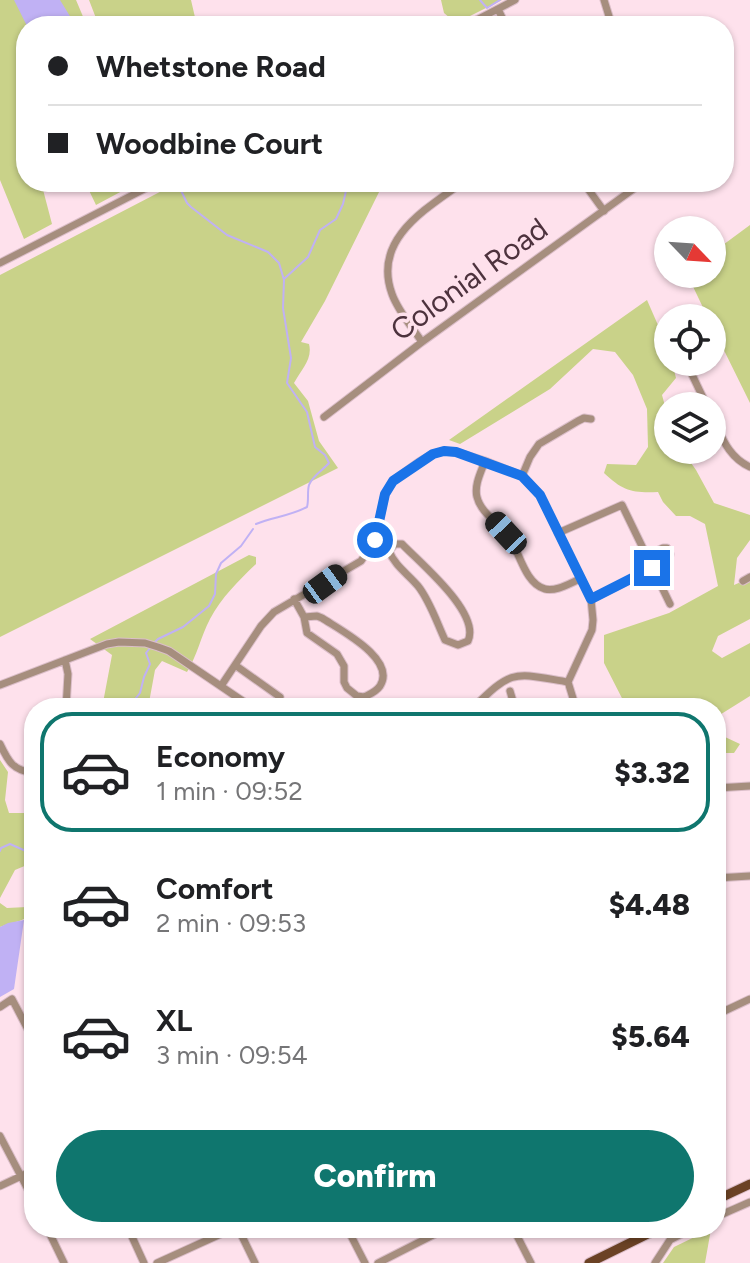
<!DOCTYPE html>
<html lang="en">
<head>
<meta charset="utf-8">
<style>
	:root { --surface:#fff; --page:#f6f6f6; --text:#202124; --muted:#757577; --line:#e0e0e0; --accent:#0f766e }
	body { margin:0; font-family:Figtree,sans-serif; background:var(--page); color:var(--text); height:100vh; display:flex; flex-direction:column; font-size:30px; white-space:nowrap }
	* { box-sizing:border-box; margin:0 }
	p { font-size:26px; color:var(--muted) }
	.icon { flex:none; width:44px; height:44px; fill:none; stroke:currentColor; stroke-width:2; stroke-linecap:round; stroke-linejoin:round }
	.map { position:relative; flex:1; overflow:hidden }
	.drawer { position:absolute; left:24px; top:698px; width:702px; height:540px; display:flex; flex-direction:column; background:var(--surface); border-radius:32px; box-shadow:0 2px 6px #0004 }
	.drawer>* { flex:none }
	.guide { position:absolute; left:16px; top:16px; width:718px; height:176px; border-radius:32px; box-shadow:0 2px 6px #0004; display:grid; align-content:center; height:176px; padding:0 32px; background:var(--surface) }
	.needle { width:52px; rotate:115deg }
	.buttons { position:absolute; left:654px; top:216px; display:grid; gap:16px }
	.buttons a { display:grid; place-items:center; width:72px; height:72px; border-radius:50%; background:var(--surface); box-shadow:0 2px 6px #0004; font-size:40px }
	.end { position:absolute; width:36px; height:36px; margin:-18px; border:10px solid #1a73e8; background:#fff; box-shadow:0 0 0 4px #fff }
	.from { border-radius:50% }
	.car { position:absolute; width:24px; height:48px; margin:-24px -12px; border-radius:10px; box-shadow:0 0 6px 2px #0007; background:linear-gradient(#222 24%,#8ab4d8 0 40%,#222 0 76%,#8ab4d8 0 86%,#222 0) }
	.guide b { display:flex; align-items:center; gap:28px; height:76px; font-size:30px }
	.guide b+b { border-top:2px solid var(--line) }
	.guide i { width:20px; height:20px; background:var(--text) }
	ul { padding:14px 0 0; list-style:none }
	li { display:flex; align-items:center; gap:24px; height:120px; margin:0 16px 12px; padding:0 16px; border:4px solid transparent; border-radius:32px }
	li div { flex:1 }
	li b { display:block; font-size:30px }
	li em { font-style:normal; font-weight:800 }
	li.current { border-color:var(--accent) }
	li>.icon { width:72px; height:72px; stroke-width:1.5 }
	.action { display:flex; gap:16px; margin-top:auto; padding:16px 32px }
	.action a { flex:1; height:92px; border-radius:48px; background:var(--accent); color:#fff; font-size:32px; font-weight:800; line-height:92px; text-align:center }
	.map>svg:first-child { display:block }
	.green { fill:#c9d289 }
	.water { fill:#c0b1f4 }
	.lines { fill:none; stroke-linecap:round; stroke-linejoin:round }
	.stream { stroke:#c0b1f4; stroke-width:2 }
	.minor-casing { stroke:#dbbec9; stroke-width:9 }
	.major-casing { stroke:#dbbec9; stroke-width:11 }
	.minor { stroke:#a68e7e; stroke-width:7 }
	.major { stroke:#6b4225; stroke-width:9 }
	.route { stroke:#1a73e8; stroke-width:10 }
	.labels { text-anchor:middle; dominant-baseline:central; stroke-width:7; stroke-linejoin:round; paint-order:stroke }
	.street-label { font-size:30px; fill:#4d323d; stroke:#fee1ec }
</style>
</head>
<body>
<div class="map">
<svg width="750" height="1263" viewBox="0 0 750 1263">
	<rect width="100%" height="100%" fill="#fee1ec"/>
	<path class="green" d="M0 0H76L87 26H26V182H41L52 224 24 239 0 180Z
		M89 0H191L197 26H99Z
		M441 0H502L456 23 444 13Z
		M85 182H139L96 205Z
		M179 182H384L325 301 301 342 309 344C313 359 301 370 294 383L308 401 319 441 338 468 0 637V275Z
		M750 225V403L712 326V318H708L687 274H712V253Z
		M647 300 668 348V362H672L676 378 662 395 668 417V450H682L696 470 714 503 750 515V540L737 558 734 585 750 578V619L718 636 712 651 722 658 750 643V696L718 716 725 737 740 744 734 753H716V708H627L604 663V635L669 613 718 586 705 524 690 516H676L663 502 658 492C632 493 623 491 604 473L607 464 636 465 648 447 647 409 633 375 615 352 593 349 550 389 460 444 449 440Z
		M249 555 256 557V564C239 580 221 598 210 619 201 636 197 656 187 672L162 661 155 670 148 708H102L112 655 90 639Z
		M0 760 8 772 5 800 9 813H27L34 810V862L15 870 0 898Z
		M0 903 7 908 27 907 30 914C22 923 11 922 0 927Z
		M711 1229 705 1263H663L674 1247Z"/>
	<path class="water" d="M14 0H60L76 26H27Z
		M24 920 14 989 0 997V927L8 923Z"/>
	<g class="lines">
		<path class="stream" d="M480 0 487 8 500 0
			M492 26 493 21
			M177 182 187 203 191 207 227 235 268 252 279 263 284 280 283 308 291 358 287 383 307 412 315 447 325 455 329 463C323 470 312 476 309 485 307 492 309 500 307 507 290 516 273 517 256 524
			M284 279 308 257 320 230 336 219 343 204 348 182
			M154 643 158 639 183 627 209 606 215 594 216 574 221 563 241 546 253 529
			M128 708 140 693 144 677 150 664 146 653 150 648
			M0 851 1 848 10 844 28 852H34"/>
		<defs>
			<path id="minor" d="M604 0 612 26
				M498 9 506 26
				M465 26 515 0
				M583 182 604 211
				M709 182 710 184
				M0 263 158 182
				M422 342C412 327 398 311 392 294 372 239 426 209 463 182
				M686 362 707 406
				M324 417 422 342 643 182
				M712 417C722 437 728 457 750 467
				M485 461C481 472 474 485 477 497 481 514 502 525 511 540 520 555 526 584 545 589 556 592 570 583 580 579
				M522 476 530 457 539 444 578 421 584 418 591 419
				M558 533 622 505 670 604
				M395 544H402C420 563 481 613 468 641L458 645 445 640C437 623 430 601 418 586 408 574 395 566 389 551Z
				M743 581 750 577
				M294 599 304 617 307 633 337 654 344 666V682L347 688 357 696 364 697C370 694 376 692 380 686 397 659 340 630 322 618L317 616 304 617
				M591 599 669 560 670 554 667 548H663L646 556
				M65 660 68 674 66 708
				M235 665 280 697
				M0 685 107 644 119 642 145 643 158 647 169 651 253 708
				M221 686 261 626 274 612 361 561 375 540 385 494 393 481 419 462 433 454 444 451 456 452 485 461 522 476 540 495 591 599 593 620 592 630 568 682 576 708
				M510 691 515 708
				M473 708C513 668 514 673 568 682
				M0 744C8 761 13 771 34 773
				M716 788 750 786
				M716 859 722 788
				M716 878 750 876
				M0 1007 12 999 34 1041
				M716 1015 750 999
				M0 1136 34 1201
				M0 1186 34 1170
				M716 1217 750 1202
				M47 1228 64 1263
				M128 1228 144 1263
				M238 1228 255 1263
				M347 1228 365 1263
				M513 1228 531 1263
				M157 1263 234 1228
				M378 1263 447 1228
				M655 1263 670 1240 693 1228"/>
			<path id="major" d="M716 1200 750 1184
				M589 1263 660 1228"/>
		</defs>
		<use href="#minor" class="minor-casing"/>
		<use href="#major" class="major-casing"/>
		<use href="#minor" class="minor"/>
		<use href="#major" class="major"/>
	</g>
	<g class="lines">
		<path class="route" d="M375 540 385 494 393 481 433 454 444 451 456 452 522 476 540 495 591 599 652 568"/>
	</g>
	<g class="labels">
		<g class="street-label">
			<text transform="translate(469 279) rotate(-36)">Colonial Road</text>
		</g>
	</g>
</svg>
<div class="buttons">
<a><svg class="needle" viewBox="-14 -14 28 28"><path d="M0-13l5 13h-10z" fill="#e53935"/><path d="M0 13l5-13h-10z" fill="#757577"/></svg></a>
<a><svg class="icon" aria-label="locate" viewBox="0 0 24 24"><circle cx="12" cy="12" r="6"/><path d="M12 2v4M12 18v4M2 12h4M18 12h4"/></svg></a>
<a><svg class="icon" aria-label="layers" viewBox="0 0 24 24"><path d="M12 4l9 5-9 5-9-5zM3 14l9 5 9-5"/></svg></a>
</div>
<i class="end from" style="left:375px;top:540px"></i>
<i class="end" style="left:652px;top:568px"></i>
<i class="car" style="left:506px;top:533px;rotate:317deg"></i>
<i class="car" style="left:325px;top:584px;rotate:54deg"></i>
<div class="guide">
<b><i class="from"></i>Whetstone Road</b>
<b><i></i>Woodbine Court</b>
</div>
<section class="drawer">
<ul>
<li class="current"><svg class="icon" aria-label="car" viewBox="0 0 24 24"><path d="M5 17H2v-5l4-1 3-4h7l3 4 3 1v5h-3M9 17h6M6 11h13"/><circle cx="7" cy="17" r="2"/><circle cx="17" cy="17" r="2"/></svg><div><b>Economy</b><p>1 min · 09:52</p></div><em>$3.32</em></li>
<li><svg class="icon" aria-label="car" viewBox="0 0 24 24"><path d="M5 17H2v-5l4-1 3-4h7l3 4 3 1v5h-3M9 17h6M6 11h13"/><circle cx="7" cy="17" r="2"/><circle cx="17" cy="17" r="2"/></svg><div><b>Comfort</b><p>2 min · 09:53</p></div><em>$4.48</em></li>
<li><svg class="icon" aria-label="car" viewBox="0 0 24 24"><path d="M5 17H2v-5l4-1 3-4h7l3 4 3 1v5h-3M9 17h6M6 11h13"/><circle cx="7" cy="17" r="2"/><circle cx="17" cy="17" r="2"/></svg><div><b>XL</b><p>3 min · 09:54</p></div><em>$5.64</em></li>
</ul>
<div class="action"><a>Confirm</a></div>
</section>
</div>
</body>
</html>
